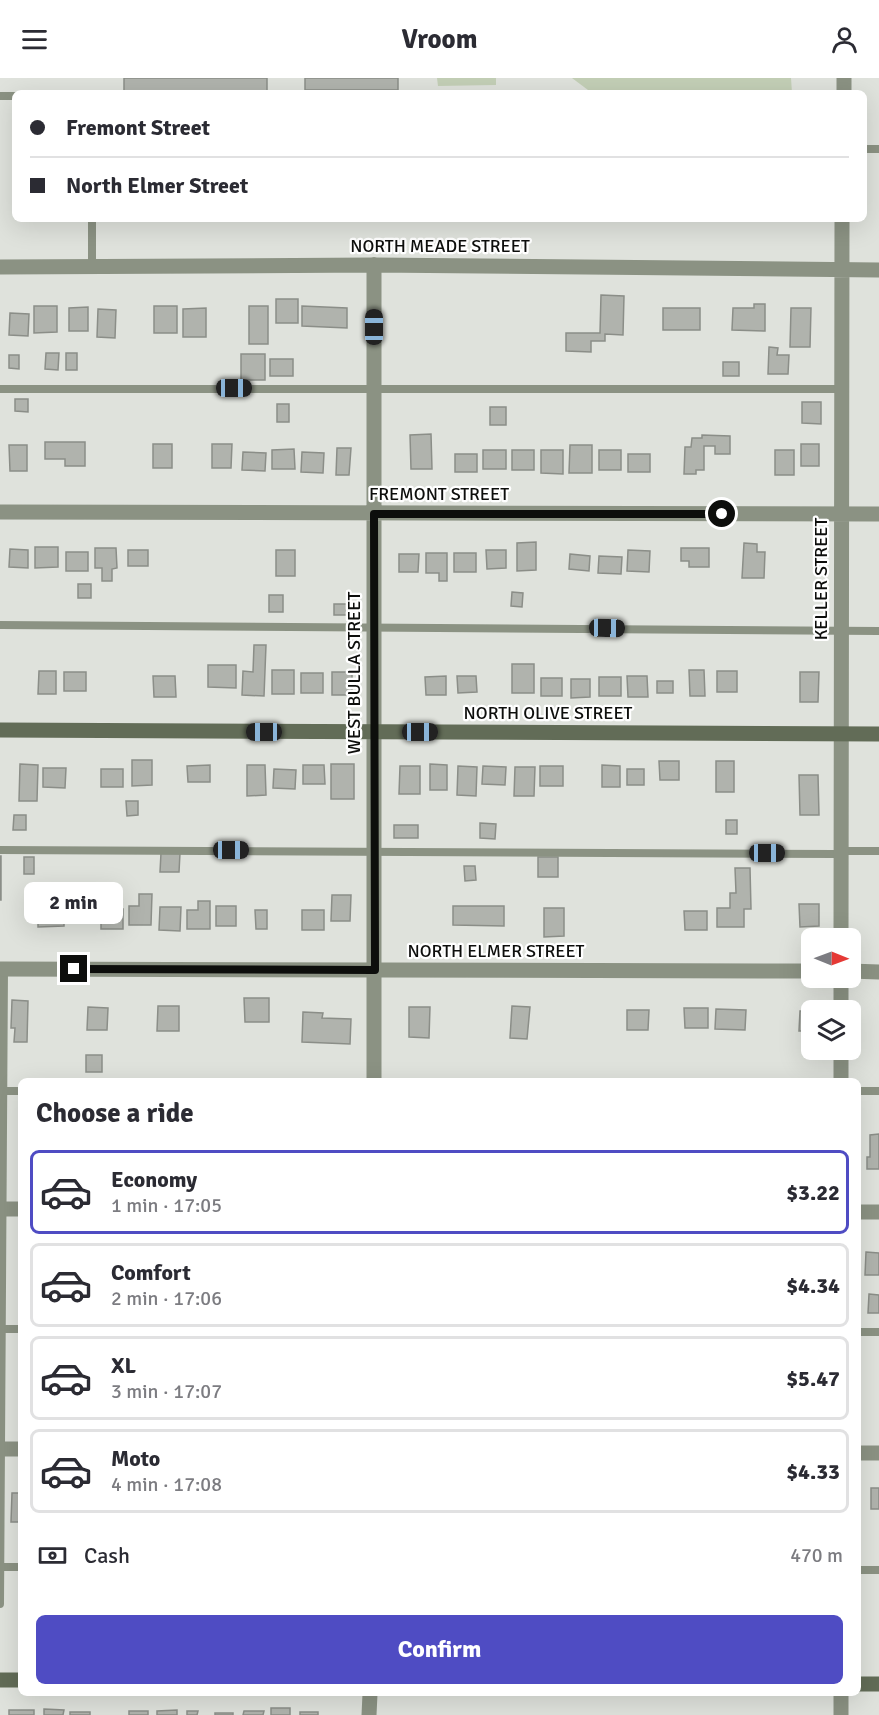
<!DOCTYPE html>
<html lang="en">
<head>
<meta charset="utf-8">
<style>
	:root { --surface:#fff; --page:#f7f7f7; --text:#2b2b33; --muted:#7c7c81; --line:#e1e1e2; --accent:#4f4cc3 }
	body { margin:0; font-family:Signika,sans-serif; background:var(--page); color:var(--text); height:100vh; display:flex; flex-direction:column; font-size:22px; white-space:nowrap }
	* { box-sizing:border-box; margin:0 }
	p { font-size:20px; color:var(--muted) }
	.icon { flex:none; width:33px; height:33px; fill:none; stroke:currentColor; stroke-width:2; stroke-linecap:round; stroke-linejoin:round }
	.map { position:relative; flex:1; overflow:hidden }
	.side { position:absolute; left:18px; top:1000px; width:843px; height:618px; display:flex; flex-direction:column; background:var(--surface); border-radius:9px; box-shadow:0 6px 24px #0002 }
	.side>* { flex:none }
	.top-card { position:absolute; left:12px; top:12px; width:855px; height:132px; border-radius:9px; box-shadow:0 6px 24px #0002; display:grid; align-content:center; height:132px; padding:0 18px; background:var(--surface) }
	.needle { width:39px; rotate:91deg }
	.fabs { position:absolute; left:801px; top:850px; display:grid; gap:12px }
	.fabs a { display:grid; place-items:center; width:60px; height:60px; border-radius:9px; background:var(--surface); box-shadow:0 6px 24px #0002; font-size:30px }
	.end { position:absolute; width:27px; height:27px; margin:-14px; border:8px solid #0d0e0c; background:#fff; box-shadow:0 0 0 3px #fff }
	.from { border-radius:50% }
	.bubble { position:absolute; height:42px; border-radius:9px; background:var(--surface); box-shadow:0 6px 24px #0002; font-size:20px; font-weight:700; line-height:42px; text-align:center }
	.car { position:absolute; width:18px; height:36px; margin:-18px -9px; border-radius:8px; box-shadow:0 0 4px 2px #0007; background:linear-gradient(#222 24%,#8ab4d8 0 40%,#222 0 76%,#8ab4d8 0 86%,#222 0) }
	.top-card b { display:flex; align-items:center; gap:21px; height:57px; font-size:22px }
	.top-card b+b { border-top:2px solid var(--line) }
	.top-card i { width:15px; height:15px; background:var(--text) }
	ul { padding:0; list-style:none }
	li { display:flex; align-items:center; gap:18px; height:84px; margin:0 12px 9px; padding:0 6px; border:3px solid var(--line); border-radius:9px }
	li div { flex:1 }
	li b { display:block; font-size:22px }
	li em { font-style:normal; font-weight:700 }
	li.on { border-color:var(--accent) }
	li>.icon { width:54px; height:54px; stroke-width:1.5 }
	h2 { padding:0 18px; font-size:27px; line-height:72px }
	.pay { display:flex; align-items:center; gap:15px; height:66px; padding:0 18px; font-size:22px }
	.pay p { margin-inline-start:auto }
	.button { display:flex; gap:12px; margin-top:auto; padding:12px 18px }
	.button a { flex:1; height:69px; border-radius:9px; background:var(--accent); color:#fff; font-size:24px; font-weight:700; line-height:69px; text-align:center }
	header { display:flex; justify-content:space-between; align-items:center; height:78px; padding:0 18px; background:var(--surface); font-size:27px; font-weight:700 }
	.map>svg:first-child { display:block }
	.green { fill:#c3cfb6 }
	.building { fill:#b0b3ad; stroke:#8b8e88; stroke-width:1.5 }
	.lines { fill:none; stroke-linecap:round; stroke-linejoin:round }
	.lane { stroke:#8b9283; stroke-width:8 }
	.street { stroke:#8b9283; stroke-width:15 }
	.secondary { stroke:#626c57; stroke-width:15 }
	.route { stroke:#0d0e0c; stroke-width:8 }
	.labels { text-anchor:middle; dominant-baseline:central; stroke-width:4.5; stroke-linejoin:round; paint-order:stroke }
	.street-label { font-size:18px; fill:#0d0e0c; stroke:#fff }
</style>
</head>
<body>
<header><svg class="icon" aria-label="menu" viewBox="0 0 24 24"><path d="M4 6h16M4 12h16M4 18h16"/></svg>Vroom<svg class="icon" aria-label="person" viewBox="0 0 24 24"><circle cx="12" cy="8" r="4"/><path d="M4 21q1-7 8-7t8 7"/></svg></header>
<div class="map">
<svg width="879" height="1637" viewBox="0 0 879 1637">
	<rect width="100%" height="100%" fill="#dfe2dc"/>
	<path class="green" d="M437 0H496V7L438 8Z
		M572 0H791L792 15H592Z"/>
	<path class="building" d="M124 0H267V15H124Z
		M305 0H398V12H305Z
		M601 217 624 218 623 257 605 256V263H591V274L566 273V255H600Z
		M276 221H298V245H276Z
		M754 226H765V253L732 252 733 230H754Z
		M34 228H57V254L34 255Z
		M154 228H177V255H154Z
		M249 228H268V266H249Z
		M302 228 347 230V250L302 248Z
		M88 229V253H69V230Z
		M206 230V259H183V231Z
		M663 230H700V252H663Z
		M791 230H811L810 269H790Z
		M98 231 116 232 115 260 97 259Z
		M10 235 29 236 28 258 9 257Z
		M769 269 778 270 777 277H789L788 296H768Z
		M46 275H59L58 292 45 291Z
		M66 275H77V292H66Z
		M241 276H265V302H241Z
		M9 277H19V291L9 290Z
		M270 281H293V298H270Z
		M723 284H739V298H723Z
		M15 321H28V334L15 333Z
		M802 324H821V346L802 345Z
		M277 326H289V344H277Z
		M490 329H506V347H490Z
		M431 356 432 391H411L410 357Z
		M702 357 730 358V376H715V368H704V392H696V396H684L685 369H691L692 360H702Z
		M45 364H85V388H65V381H45Z
		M153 366H172V390H153Z
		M212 366H232L231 390H212Z
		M801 366H819V388H801Z
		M9 367H27V393H10Z
		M570 367H592V395H569Z
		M337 370H351L349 397H336Z
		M294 371 295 391H272V372Z
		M483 372H506V391H483Z
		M512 372H534V392H512Z
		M541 372H563V396L541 395Z
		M599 372H621V392H599Z
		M775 372H794V397H775Z
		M243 374 266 375 265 393 242 392Z
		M302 374 324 375 323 395 301 394Z
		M455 376H477V394H455Z
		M628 376H650V394H628Z
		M536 464V492L517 493V465Z
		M744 465 757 466V474H765L764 500H742Z
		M35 469H58V489L35 490Z
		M95 470H116L117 490 112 491V503H102V490H95Z
		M681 470H709V489H689V483H681Z
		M10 471 28 472V490L9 489Z
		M128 472H148V488H128Z
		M276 472H295V498H276Z
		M486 472H506V490L487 491Z
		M628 472 650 473 649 494 627 493Z
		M66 474H88V493H66Z
		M426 475H447V503H439V495H426Z
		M454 475H476V494H454Z
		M399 476H419L418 494H399Z
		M570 476 590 478 589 493 569 491Z
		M599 478 622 479 621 496 598 495Z
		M78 506H91V520H78Z
		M512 514 523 515 522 529 511 528Z
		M269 517H283V534H269Z
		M334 526H349V537H334Z
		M254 567H266L264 618 242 617 243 593 253 594Z
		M512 586H534V615H512Z
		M208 587H236V610L208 609Z
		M272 592H294V616H272Z
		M689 592H704L705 618H690Z
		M39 593H56V616H38Z
		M717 593H737V614H717Z
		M64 594H86V613H64Z
		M332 594H352V617H332Z
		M800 594H819L818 624H800Z
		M301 595H323V615H301Z
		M153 598H175L176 619H154Z
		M446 598V617H426L425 599Z
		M457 598H476L477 614 458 615Z
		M627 598H647L648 619H628Z
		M599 599H621V618H599Z
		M541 600H562V618H541Z
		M571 601H590V619L571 620Z
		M657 603H673V615H657Z
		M132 682H152V707L132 708Z
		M659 683H679V702H660Z
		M716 683H734V714H716Z
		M20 686 38 687 37 723H19Z
		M331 686H354V721H331Z
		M430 686 447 687V712H430Z
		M210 687V704H188L187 688Z
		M247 687H265L266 717 247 718Z
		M303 687H324L325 706H303Z
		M602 687 620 688V709H602Z
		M400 688H420V716H399Z
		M458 688 477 689 476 718 457 717Z
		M483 688 506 689 505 707 482 706Z
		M540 688H563V708H540Z
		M515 689H535L534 718H514Z
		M43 690H66L65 710 43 709Z
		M101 691H123V709H101Z
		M274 691 296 692 295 711 273 710Z
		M627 691H644V707H627Z
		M799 697H818L819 737H800Z
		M126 723H138V737L127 738Z
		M14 737H26V752H13Z
		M726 742H737V756H726Z
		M480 745 496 746 495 761 480 760Z
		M394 747H418V760H394Z
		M161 775H180L179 794H160Z
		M0 778H1V822H0Z
		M24 779H34V796H24Z
		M538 779H558V799H538Z
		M464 788H475L476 802 465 803Z
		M735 790H750L751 831H744V849H717V830H730V815H736Z
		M139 816H152L151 847H129V828H139Z
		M332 817H351L350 843H331Z
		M64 818V848L38 849V824H51V819Z
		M198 823H210V851H187V832H198Z
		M799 826H819V848L800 849Z
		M216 828H236V848H216Z
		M453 828H504V848L453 847Z
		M160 829H181L180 853 159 852Z
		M544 830H564V858L544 859Z
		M101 831H123V851H101Z
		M255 832H267V851H256Z
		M302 832H324V852H302Z
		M684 833H707V852H685Z
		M244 920H269V944H245Z
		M12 922 28 923 27 964H14L15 950H11Z
		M158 928H179V953H157Z
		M512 928 530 929 527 961 510 960Z
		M88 929 108 930 107 952H87Z
		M409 929H430L429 960 409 959Z
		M684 930H708V950H685Z
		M716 931 746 932 745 952 715 951Z
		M627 932H649L648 952H627Z
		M800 933H812V953H799Z
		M303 934 323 935 322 940 351 941 350 966 302 964Z
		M86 977H102V994H86Z
		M879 1056V1091H867V1079H870V1057Z
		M866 1174 879 1175V1197H865Z
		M869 1216 879 1217V1235H868Z
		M871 1410H879V1431H871Z
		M12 1415H21V1444H11Z
		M271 1630H290V1637H271Z
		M44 1631 64 1632 63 1637H44Z
		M9 1632H34V1637H9Z
		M177 1632V1637H157V1633Z
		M129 1633H148V1637H129Z
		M187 1633H198L197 1637H187Z
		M244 1633H264L263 1637H243Z
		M70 1634H90V1637H70Z
		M300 1634H318V1637H300Z
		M215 1635H233V1637H215Z"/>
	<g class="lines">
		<path class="lane" d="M0 18H15
			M864 71H879
			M92 188V141
			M0 311H842
			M0 547 879 553
			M0 772 835 776 845 773H879
			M1 1013H21
			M858 1013H879
			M3 1251H21
			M858 1254H879
			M1 1489H21
			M858 1492H879
			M0 1526 4 891"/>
		<path class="street" d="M844 15V0
			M0 189 374 187 879 192
			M0 434 879 436
			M841 861 842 141
			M0 891 812 893
			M850 893 879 894
			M841 900V933
			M841 972V1004
			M374 1004V187
			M0 1131H21
			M858 1134H879
			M0 1371H21
			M858 1375H879
			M369 1637 370 1616
			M841 1637V1616"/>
		<path class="secondary" d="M0 652 879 656
			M0 1602H21
			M858 1606H879"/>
	</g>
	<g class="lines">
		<path class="route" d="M74 891 375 892 374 436H722"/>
	</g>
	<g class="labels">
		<g class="street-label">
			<text x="440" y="168">NORTH MEADE STREET</text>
			<text x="439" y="416">FREMONT STREET</text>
			<text transform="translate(821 501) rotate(-90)">KELLER STREET</text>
			<text transform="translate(354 595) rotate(-90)">WEST BULLA STREET</text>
			<text x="548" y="635">NORTH OLIVE STREET</text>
			<text x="496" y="873">NORTH ELMER STREET</text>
		</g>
	</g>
</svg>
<div class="fabs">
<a><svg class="needle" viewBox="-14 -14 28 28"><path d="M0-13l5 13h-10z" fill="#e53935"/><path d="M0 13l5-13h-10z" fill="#7c7c81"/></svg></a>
<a><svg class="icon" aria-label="layers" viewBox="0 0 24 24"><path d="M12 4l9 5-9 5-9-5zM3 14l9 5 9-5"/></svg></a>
</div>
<i class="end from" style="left:722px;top:436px"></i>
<i class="end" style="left:74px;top:891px"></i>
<div class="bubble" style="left:24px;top:804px;width:99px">2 min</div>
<i class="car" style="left:374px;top:249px;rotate:0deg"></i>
<i class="car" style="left:234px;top:310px;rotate:90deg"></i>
<i class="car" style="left:607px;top:550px;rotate:91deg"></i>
<i class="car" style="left:264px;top:654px;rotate:270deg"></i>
<i class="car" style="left:420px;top:654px;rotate:90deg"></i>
<i class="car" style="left:231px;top:772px;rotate:90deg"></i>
<i class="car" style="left:767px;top:775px;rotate:90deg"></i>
<div class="top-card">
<b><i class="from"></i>Fremont Street</b>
<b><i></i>North Elmer Street</b>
</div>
<section class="side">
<h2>Choose a ride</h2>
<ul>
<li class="on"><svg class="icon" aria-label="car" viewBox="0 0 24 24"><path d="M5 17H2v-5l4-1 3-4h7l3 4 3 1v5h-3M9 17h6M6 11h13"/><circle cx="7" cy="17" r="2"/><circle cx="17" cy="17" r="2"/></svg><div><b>Economy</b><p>1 min · 17:05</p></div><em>$3.22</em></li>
<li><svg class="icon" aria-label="car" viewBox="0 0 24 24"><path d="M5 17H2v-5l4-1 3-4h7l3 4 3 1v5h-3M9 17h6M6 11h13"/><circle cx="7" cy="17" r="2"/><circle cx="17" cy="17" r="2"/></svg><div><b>Comfort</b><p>2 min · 17:06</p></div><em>$4.34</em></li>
<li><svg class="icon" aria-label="car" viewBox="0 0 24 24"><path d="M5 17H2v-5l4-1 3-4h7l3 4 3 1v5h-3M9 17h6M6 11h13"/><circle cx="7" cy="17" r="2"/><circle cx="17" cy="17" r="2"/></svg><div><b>XL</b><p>3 min · 17:07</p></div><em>$5.47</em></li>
<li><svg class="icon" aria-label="car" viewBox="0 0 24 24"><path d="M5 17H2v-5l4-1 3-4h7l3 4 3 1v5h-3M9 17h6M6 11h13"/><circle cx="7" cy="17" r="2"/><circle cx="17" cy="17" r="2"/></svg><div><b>Moto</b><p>4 min · 17:08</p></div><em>$4.33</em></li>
</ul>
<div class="pay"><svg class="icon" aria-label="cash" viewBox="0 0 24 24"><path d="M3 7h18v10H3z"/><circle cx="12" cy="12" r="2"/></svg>Cash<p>470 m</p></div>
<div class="button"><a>Confirm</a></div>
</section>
</div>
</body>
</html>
